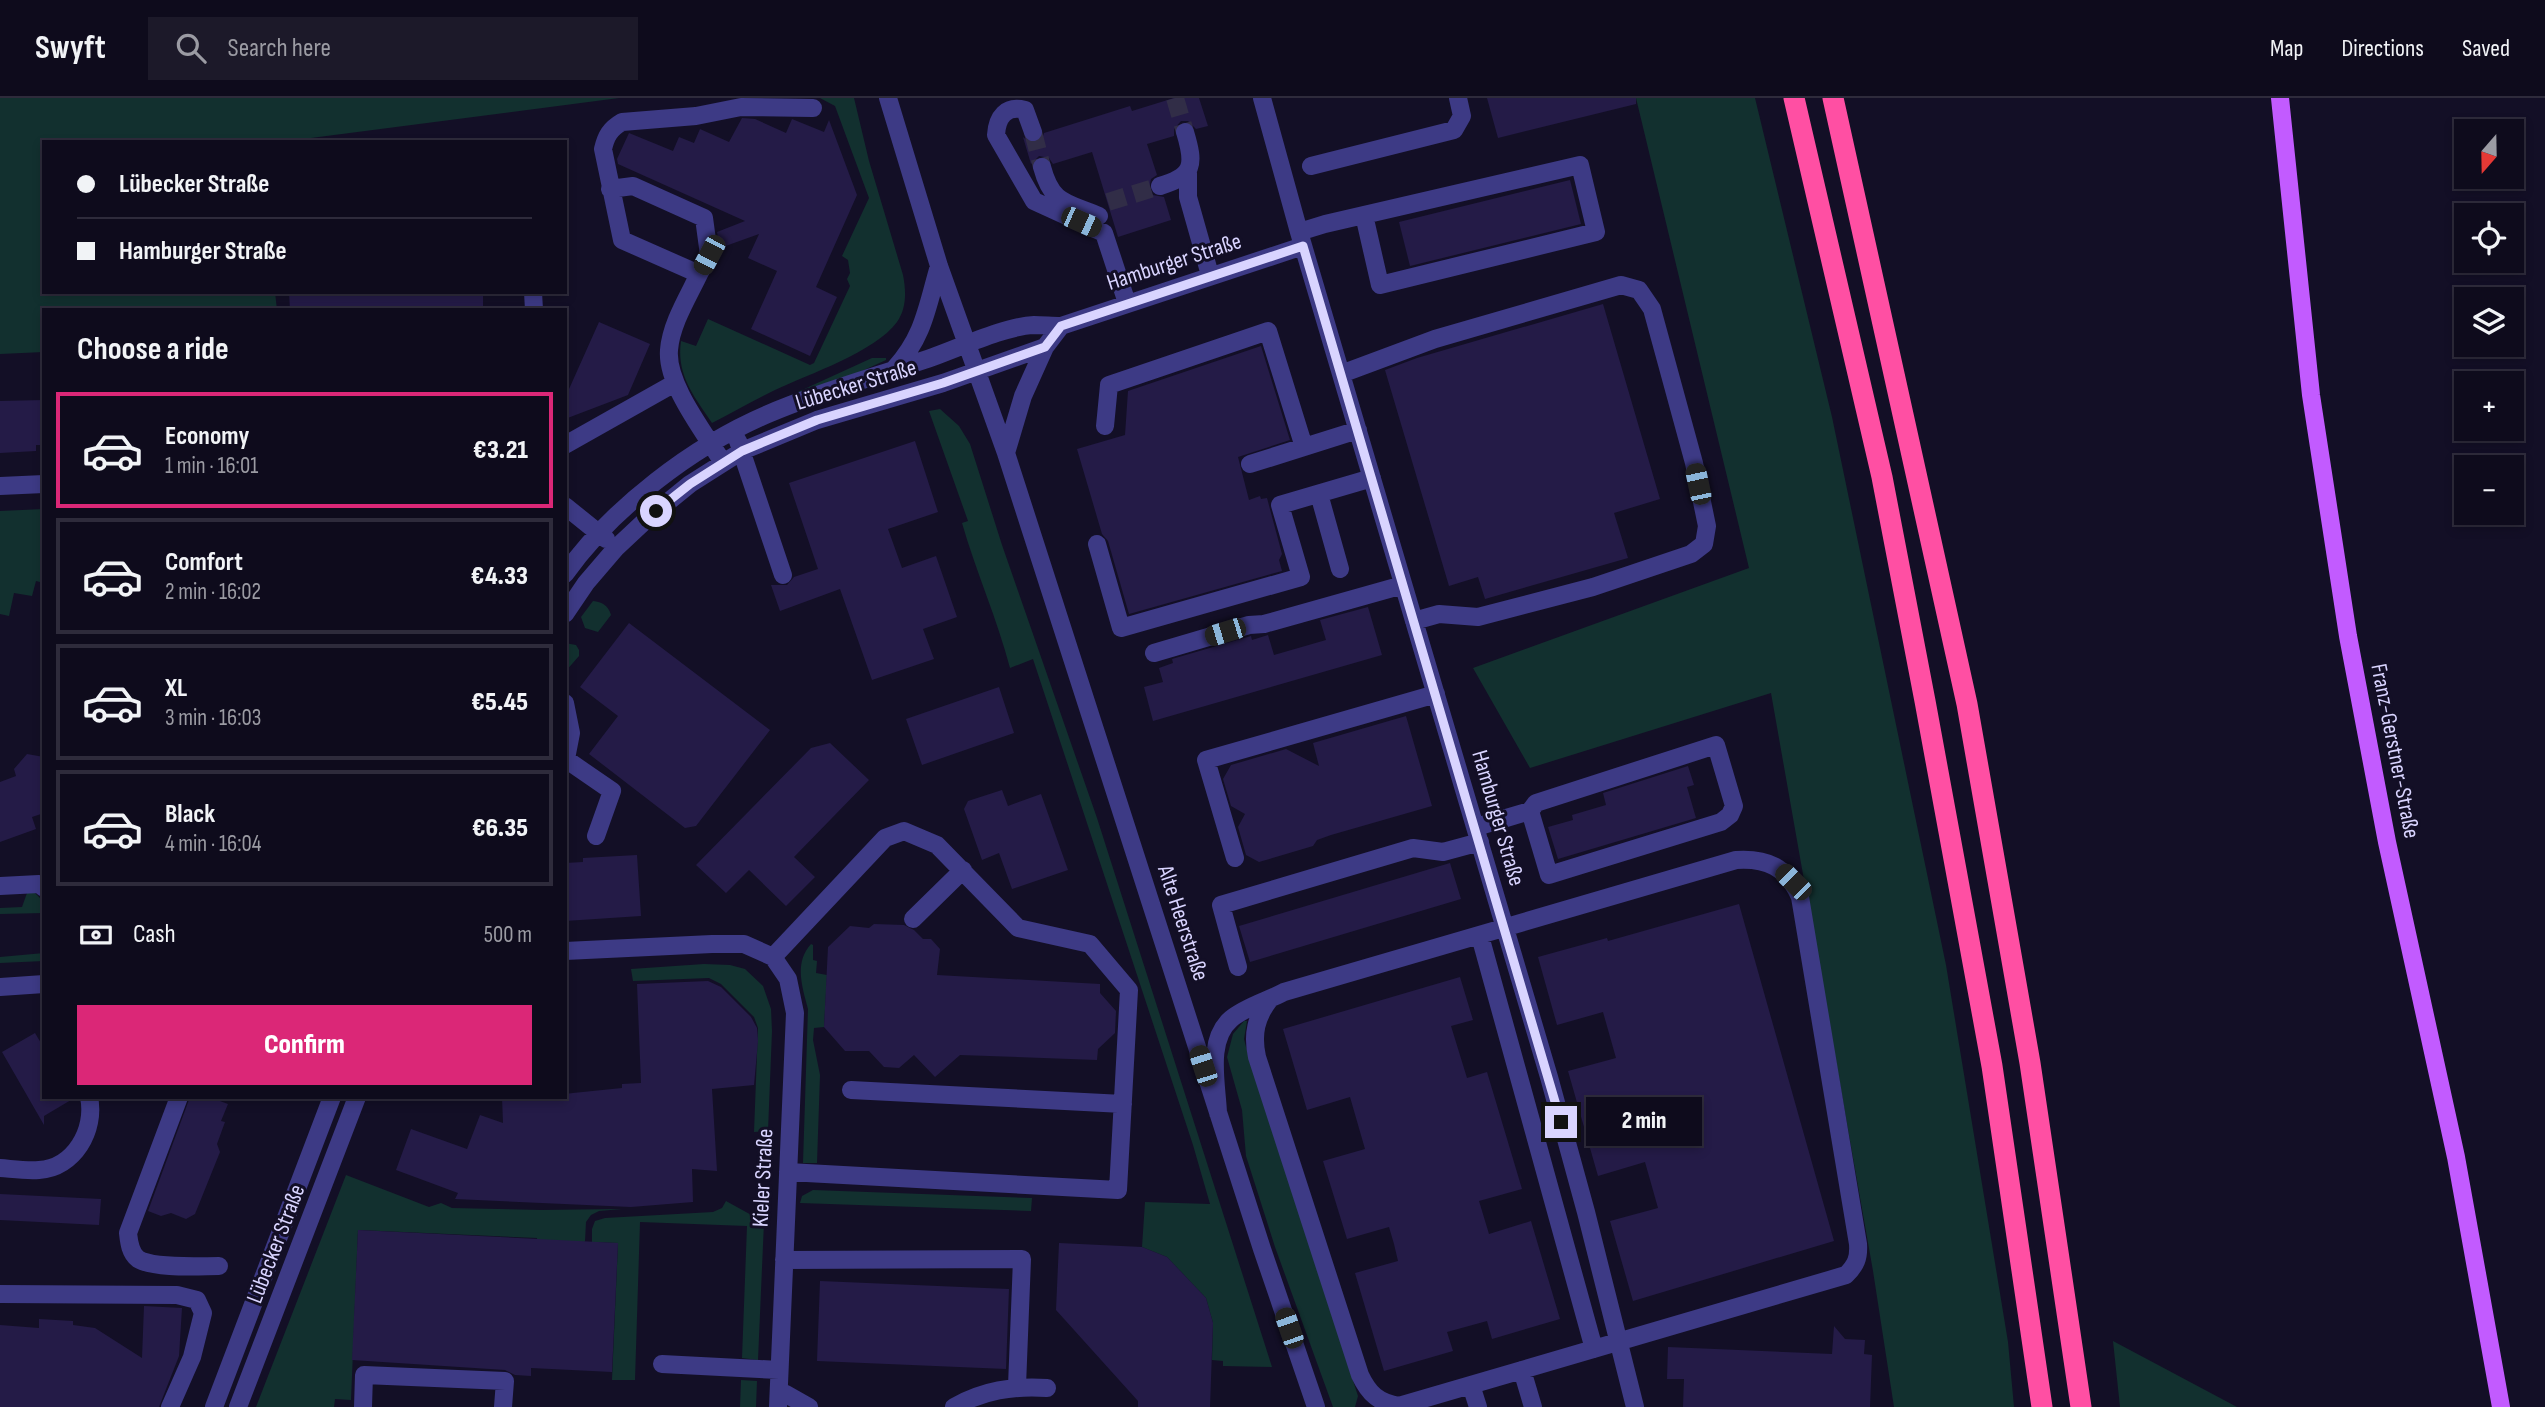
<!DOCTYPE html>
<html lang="en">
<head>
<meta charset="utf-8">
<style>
	:root { --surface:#0e0b1c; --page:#1c1929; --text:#f1f3f6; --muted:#9b9ba3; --line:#2e2b3b; --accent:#db2777 }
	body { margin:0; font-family:"Sofia Sans Condensed",sans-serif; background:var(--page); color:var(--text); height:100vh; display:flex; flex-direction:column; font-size:26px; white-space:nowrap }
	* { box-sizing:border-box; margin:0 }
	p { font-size:23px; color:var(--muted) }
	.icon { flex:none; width:38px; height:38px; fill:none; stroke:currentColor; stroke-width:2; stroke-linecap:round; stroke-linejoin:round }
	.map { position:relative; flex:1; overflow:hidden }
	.sheet { position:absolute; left:42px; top:210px; width:525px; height:791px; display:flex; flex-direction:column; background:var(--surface); border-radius:0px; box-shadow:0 4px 10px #0003,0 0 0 2px var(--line) }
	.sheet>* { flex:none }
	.banner { position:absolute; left:42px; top:42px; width:525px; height:154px; border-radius:0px; box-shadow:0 4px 10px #0003,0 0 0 2px var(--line); display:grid; align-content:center; height:154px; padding:0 35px; background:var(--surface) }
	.needle { width:46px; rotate:200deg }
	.controls { position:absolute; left:2454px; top:21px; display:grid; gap:14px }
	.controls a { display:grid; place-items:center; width:70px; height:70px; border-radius:0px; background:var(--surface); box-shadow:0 4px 10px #0003,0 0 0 2px var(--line); font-size:35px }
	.end { position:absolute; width:32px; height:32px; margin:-16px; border:9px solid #d9d4ff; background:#111; box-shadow:0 0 0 4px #111 }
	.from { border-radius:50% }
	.bubble { position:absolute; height:49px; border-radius:0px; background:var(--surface); box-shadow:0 4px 10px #0003,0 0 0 2px var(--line); font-size:23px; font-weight:800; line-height:49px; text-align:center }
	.car { position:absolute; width:21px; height:42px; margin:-21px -10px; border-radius:9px; box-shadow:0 0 5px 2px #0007; background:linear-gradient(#222 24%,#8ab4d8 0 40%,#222 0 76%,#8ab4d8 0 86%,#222 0) }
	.banner b { display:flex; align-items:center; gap:24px; height:66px; font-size:26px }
	.banner b+b { border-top:2px solid var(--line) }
	.banner i { width:18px; height:18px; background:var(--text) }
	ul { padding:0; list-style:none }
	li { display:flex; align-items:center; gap:21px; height:116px; margin:0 14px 10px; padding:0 21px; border:4px solid var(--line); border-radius:0px }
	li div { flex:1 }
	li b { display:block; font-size:26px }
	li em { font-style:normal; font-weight:800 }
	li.selected { border-color:var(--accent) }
	li>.icon { width:63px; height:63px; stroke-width:1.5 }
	h2 { padding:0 35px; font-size:32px; line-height:84px }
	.pay { display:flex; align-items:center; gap:18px; height:77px; padding:0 35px; font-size:26px }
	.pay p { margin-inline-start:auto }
	.primary-button { display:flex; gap:14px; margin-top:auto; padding:14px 35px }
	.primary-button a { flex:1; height:80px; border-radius:0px; background:var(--accent); color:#fff; font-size:28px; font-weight:800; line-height:80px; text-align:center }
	header { display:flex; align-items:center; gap:42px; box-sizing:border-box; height:98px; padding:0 35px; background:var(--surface); border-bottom:2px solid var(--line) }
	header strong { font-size:33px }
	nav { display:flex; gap:38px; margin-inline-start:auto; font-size:24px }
	.search { width:490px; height:63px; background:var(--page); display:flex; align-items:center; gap:18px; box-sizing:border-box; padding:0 24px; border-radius:0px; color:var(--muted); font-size:26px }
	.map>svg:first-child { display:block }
	.green { fill:#12302f }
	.building { fill:#241b47 }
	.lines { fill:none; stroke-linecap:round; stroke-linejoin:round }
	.minor-tunnel { stroke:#312d47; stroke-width:18; stroke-dasharray:18 9; stroke-linecap:butt }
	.minor { stroke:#3d3a85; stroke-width:18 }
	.major { stroke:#c25bff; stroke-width:18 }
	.highway { stroke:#ff4fa3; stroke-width:21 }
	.route { stroke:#d9d4ff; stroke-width:9 }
	.labels { text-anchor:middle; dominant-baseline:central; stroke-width:6; stroke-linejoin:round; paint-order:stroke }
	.street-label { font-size:23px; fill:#d9d4ff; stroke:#130f26 }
</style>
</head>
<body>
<header>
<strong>Swyft</strong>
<div class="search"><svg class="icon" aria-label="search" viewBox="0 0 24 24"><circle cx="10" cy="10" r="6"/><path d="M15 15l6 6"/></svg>Search here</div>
<nav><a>Map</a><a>Directions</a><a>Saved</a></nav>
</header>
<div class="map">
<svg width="2545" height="1309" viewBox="0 0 2545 1309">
	<rect width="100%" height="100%" fill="#130f26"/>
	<path class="green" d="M0 0H619L280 44H44V194H275L277 212H44V254L0 256Z
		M820 0H854L869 63 903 177C906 192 907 210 897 224 875 254 809 276 775 292 754 302 733 314 712 325 694 298 676 277 681 243L696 248 708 221 810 267 814 265 850 188 847 181 850 175 848 162 842 158 869 100 835 8Z
		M1636 0H1755L1832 319 1946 867 2008 1244 2014 1309H1894L1873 1173 1771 595 1530 670 1473 570 1749 470Z
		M872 260H886V262L851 278 778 303Z
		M940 311 959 328 970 346 1002 447 1097 720 1272 1269 1223 1268V1263L1212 1262 1213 1225 1206 1200 1167 1159 1142 1149 1145 1104 1210 1106 1193 1047 1033 561 1010 570C997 520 976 474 962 425L968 423 929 313Z
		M44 411V485L36 483 32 498 14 495 9 518 0 516V413Z
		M593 503C602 504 608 507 611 517L598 534 585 530 581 519Z
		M565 545 576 547 579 552V558L565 574Z
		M34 794 44 804V815L0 816V810L22 809 27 795Z
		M811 846 813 847V862L817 863 816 875 827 877 824 929 814 930 813 942 820 977 817 1065H803L808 911C802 888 794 865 811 846Z
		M44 855V863L0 865V859Z
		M704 866 730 867 745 871 763 888 771 911 772 933 768 1033 754 1034 758 930 754 919 721 886 709 880 633 883 631 871Z
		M1244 923H1247L1244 941 1247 953 1358 1298 1355 1309H1333L1275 1149 1246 1058 1242 1012 1227 959 1233 936Z
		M346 1077 429 1109 441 1105 452 1110 541 1112 622 1111 599 1113 591 1117 586 1124 585 1143 533 1228 537 1140 358 1132 351 1302 335 1301 334 1309H256Z
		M813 1092 1032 1100 1031 1113 800 1105 802 1098Z
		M726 1103 764 1124 758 1262 742 1260 747 1128 640 1124 635 1282H612L618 1145 592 1144V1131L595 1123 605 1120 713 1114 722 1110Z
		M2113 1243 2237 1309H2120Z
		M741 1282 757 1283 756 1309H740Z"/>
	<path class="building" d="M1174 0H1199L1208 28 1196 31 1188 23H1181L1174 31V38L1147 46 1157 77 1151 81 1149 91 1153 97 1164 99 1171 122 1118 139 1092 54 1053 66 1049 60 1039 58 1031 66 1023 39 1030 45H1036L1042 41 1044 35 1130 8 1132 13Z
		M1487 0H1636V6L1498 40Z
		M742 20 755 21 786 35 792 21 824 34 829 22 857 97 816 189 837 199 810 258 751 231 777 173 748 160 759 136 720 150 717 134 745 123 618 66 617 61 629 35 673 53 679 39 694 45 700 31 729 44Z
		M1570 82 1581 126 1410 168 1399 124Z
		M289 194H483V212H290Z
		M1603 206 1660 401 1614 415 1628 460 1485 501 1478 479 1449 488 1385 272 1417 260Z
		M599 224 650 246 628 297 565 321V300Z
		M1261 248 1290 342 1238 359 1249 402 1260 398 1261 401 1267 400 1282 456 1279 462 1282 473 1129 516 1108 443 1102 436 1077 351 1125 337 1128 293Z
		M44 302V347H36V353L0 355V303Z
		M915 343 938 414 888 431 902 470 936 458 957 519 923 531 934 561 872 582 840 491 780 513 771 487H787L794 479 818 471 789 385Z
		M1368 509 1382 557 1153 623 1144 589 1163 584 1159 570 1173 565 1172 561 1251 538 1252 542 1268 537 1274 557 1326 542 1320 522Z
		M629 525 770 632 696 728 685 730 589 656 618 618 580 589Z
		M999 589 1014 635 922 667 906 621Z
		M1406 618 1432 708 1331 737 1317 742 1313 748 1259 764 1246 757 1238 729 1245 716 1231 708 1223 681 1231 667 1286 651 1319 668 1313 645Z
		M830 645 869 682 794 759 815 779 786 808 749 772 726 795 696 767 811 650Z
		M27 656 44 659V715L32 719 36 731 0 744V684L16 678 14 671Z
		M1688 668 1694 687 1687 689 1696 720 1558 761 1548 729 1573 722 1572 717 1606 707 1603 695Z
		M1002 692 1008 708 1041 696 1068 772 1012 791 999 755 982 762 964 711 968 703Z
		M637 757 641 818 565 823V765L583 764V760Z
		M1450 765 1461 801 1250 864 1239 828Z
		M1739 806 1834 1143 1633 1203 1610 1123 1658 1110 1645 1064 1598 1078 1568 973 1616 960 1603 914 1557 927 1538 859 1607 840 1608 843Z
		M874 826 904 827 914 832 923 841H931L940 851 937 877 1100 886V895L1116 913 1115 935 1098 951 1097 962 960 957 935 979 914 957 899 970 884 969 869 953H845L824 929 828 849 850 828 869 830Z
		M1460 879 1473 922 1451 928 1467 980 1487 974 1522 1091 1479 1103 1489 1136 1531 1123 1560 1221 1492 1241 1487 1223 1447 1234 1453 1253 1384 1273 1355 1175 1398 1163 1394 1146 1389 1129 1347 1141 1323 1063 1365 1051 1350 999 1307 1012 1283 931Z
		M708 883 721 889 751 919 757 930 758 943 754 987 712 991 717 1073 692 1071 693 1104 631 1109 455 1101 458 1095 396 1072 411 1031 467 1051 480 1017 503 1025 502 999H565V996L573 995 622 990V986L641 985 637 886Z
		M35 935 44 950V999H76L44 1018V1027L2 954Z
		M190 999H209L228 1006 221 1023 225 1024 217 1046 220 1054 195 1116 186 1121 171 1115 161 1118 148 1113Z
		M0 1096 101 1101 99 1127 0 1122Z
		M358 1132 618 1145 612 1274 531 1270V1278L515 1277 505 1272 352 1262Z
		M1059 1145 1142 1149 1167 1159 1206 1200 1213 1225 1210 1309H1138V1303L1056 1212Z
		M820 1183 1009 1191 1006 1271 817 1263Z
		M144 1208 182 1210 179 1258 159 1309H0V1227L39 1230V1221L73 1223V1227L95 1230 142 1260Z
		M1834 1228 1845 1241 1865 1242 1864 1256 1872 1257 1870 1309H1683L1684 1281H1667L1668 1249 1832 1256Z"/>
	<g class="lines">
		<path class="minor-tunnel" d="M1175 0 1185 34
			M1033 34 1042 69
			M1108 104 1160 88"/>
		<path class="minor" d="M888 0 939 168 1006 355 1262 1151 1316 1309
			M1262 0 1299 134 1549 979 1586 1114 1635 1309
			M1033 34 1025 12C1006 7 997 19 996 37L1034 103 1104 135 1127 205
			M1311 68 1454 32 1462 18 1458 0
			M1042 69C1052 107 1067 104 1099 118
			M1188 75V99L1210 177
			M1160 88C1194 78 1195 67 1185 34
			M610 91 633 88 704 120 709 157 699 176
			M1299 134 1325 126 1580 67 1596 134 1380 187 1364 117
			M533 194 534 212
			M895 270C924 238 927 209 939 168
			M1341 276 1435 241 1621 187 1639 192 1652 211 1694 365 1707 428 1704 446 1691 456 1593 489 1478 519 1439 516 1414 523
			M1105 328 1109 287 1268 233 1304 349
			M738 343 783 477
			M565 347 675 285
			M1006 355 1023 298 1045 249
			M723 365C706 336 666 287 669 252 671 226 688 199 699 176L622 142 603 51C606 38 610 31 622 24L696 18 741 9 813 10
			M1250 366 1358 332
			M0 388 44 386
			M1319 396 1340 471
			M565 408 606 441
			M1097 446 1121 530 1301 479 1280 407 1372 380
			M565 476C612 410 693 348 768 316 821 293 878 278 933 259 961 249 1006 228 1034 227 1043 227 1052 228 1061 228L1303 148
			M565 516 586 485 616 450 647 421 690 386 742 353 817 322 943 285 1045 249 1061 228
			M1154 555 1249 527 1264 526 1403 487
			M565 605 571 635 565 666
			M567 662 612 693 596 738
			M1476 729 1530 713 1536 705 1716 647 1734 708 1730 717 1721 724 1549 777 1530 713
			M1235 760 1206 662 1436 596
			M0 788 39 786 44 790
			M913 821 963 772
			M1480 838 1594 1251
			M565 853 712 846H744L773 859 788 881 795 915 778 1309
			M773 859 885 740 904 733 937 747 1018 830 1090 846 1129 892 1118 1092 788 1074
			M1238 869 1221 807 1413 750 1443 754 1480 744
			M0 889 44 886
			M851 992 1123 1006
			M179 999 128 1135C129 1144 130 1155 138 1161 154 1171 200 1168 219 1168
			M1218 1015C1217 987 1206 942 1231 921 1245 909 1267 903 1284 894L1736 762C1767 760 1787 769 1800 799L1858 1146C1859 1160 1856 1167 1846 1177L1399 1308C1378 1304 1369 1296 1360 1277L1257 959C1252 936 1256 919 1270 901
			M0 1070C13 1071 26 1073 39 1072 74 1070 96 1032 89 999
			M784 1162 1022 1161 1017 1288
			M0 1196 177 1197 197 1202 203 1215 192 1259 170 1309
			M662 1266 779 1272
			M1522 1272 1533 1309
			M1471 1287 1478 1309
			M779 1295 786 1296 809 1309
			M214 1309 332 999
			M238 1309 357 999
			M363 1309 364 1277 505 1283 503 1309
			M954 1309C984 1292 1012 1288 1047 1290"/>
		<path class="major" d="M2280 0 2311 297 2348 538 2387 744 2456 1059 2501 1309"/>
		<path class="highway" d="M1794 0 1882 379 1925 603 1992 968 2042 1309
			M1833 0 1967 606 2030 965 2081 1309"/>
	</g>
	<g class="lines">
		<path class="route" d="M656 413 690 386 742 353 817 322 943 285 1045 249 1061 228 1303 148 1561 1024"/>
	</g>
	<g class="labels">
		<g class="street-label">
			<text transform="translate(1174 164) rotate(-18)">Hamburger Straße</text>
			<text transform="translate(856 287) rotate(-17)">Lübecker Straße</text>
			<text transform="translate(2395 653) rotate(79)">Franz-Gerstner-Straße</text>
			<text transform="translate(1498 720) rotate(74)">Hamburger Straße</text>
			<text transform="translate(1183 825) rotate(72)">Alte Heerstraße</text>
			<text transform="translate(763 1080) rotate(-87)">Kieler Straße</text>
			<text transform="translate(276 1146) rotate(-69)">Lübecker Straße</text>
		</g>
	</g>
</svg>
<div class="controls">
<a><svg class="needle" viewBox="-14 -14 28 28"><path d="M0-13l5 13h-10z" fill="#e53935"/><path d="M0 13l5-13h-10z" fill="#9b9ba3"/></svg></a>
<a><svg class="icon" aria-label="locate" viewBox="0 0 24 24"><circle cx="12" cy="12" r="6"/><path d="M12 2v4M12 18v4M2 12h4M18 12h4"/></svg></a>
<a><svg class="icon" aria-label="layers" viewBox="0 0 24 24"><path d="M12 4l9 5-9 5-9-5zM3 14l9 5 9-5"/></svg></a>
<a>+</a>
<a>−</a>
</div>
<i class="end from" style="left:656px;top:413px"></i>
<i class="end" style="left:1561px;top:1024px"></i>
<div class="bubble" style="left:1586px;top:999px;width:116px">2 min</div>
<i class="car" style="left:1081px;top:124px;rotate:114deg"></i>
<i class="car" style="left:709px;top:157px;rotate:208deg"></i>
<i class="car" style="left:1698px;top:386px;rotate:348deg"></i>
<i class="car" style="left:1225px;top:534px;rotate:253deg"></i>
<i class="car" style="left:1793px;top:784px;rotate:315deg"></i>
<i class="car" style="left:1203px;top:968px;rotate:342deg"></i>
<i class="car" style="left:1289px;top:1230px;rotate:341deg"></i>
<div class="banner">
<b><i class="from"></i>Lübecker Straße</b>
<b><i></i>Hamburger Straße</b>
</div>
<section class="sheet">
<h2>Choose a ride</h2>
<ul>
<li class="selected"><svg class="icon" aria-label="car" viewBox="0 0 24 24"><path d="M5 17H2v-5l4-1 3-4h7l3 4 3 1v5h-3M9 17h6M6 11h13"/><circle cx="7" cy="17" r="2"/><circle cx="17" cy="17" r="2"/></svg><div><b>Economy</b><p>1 min · 16:01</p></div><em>€3.21</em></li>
<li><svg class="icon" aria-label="car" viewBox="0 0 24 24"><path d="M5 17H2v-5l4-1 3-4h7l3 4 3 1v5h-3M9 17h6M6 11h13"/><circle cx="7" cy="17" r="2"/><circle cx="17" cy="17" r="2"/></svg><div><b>Comfort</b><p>2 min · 16:02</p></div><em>€4.33</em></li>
<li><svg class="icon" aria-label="car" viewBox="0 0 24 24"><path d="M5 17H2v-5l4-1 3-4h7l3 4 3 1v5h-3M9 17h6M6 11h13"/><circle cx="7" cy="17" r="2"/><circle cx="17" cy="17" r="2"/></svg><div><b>XL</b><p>3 min · 16:03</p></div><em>€5.45</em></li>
<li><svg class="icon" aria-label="car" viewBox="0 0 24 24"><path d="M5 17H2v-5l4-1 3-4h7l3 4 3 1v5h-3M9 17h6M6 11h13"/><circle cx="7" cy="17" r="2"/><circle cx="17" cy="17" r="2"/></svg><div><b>Black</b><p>4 min · 16:04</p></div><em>€6.35</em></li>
</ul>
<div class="pay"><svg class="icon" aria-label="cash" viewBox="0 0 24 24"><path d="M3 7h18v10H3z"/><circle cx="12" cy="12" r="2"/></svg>Cash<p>500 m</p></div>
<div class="primary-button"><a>Confirm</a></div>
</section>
</div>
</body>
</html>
